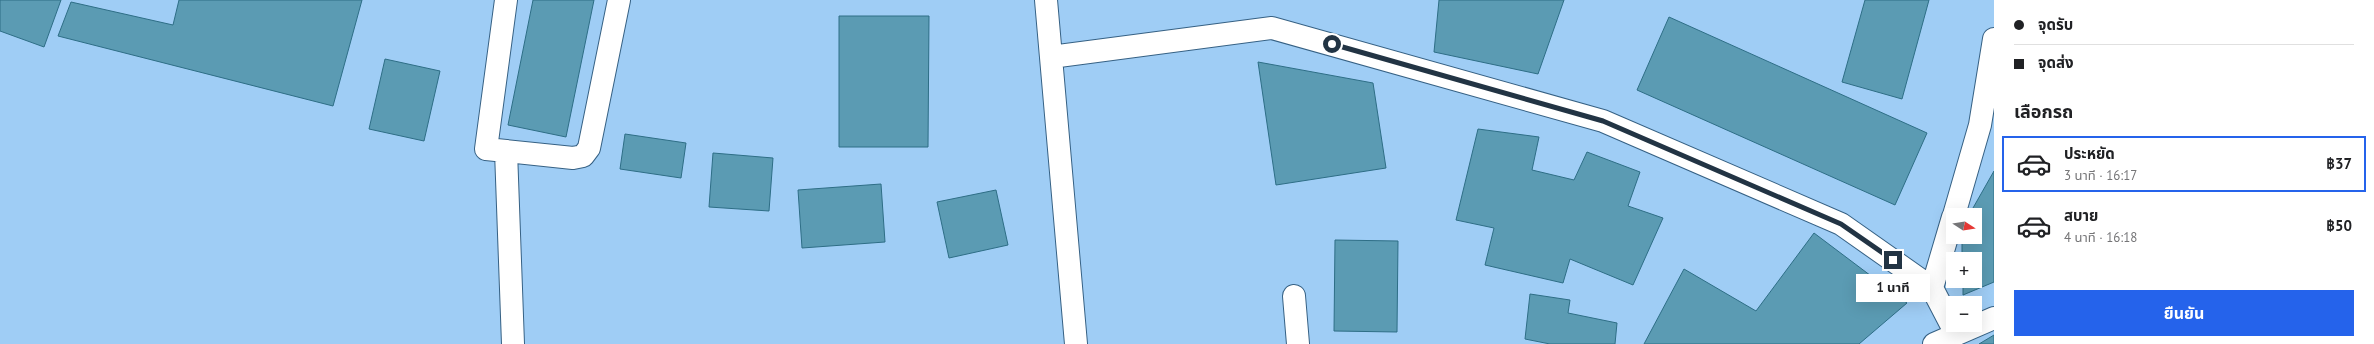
<!DOCTYPE html>
<html lang="th">
<head>
<meta charset="utf-8">
<style>
	:root { --surface:#fff; --page:#f2f2f2; --text:#202124; --muted:#757577; --line:#e0e0e0; --accent:#2563eb }
	body { margin:0; font-family:"PT Sans","Noto Sans Thai",sans-serif; background:var(--page); color:var(--text); height:100vh; display:flex; flex-direction:column; font-size:15px; white-space:nowrap }
	* { box-sizing:border-box; margin:0 }
	p { font-size:13px; color:var(--muted) }
	.icon { flex:none; width:22px; height:22px; fill:none; stroke:currentColor; stroke-width:2; stroke-linecap:round; stroke-linejoin:round }
	.map { position:relative; flex:1; overflow:hidden }
	.panel { display:flex; flex-direction:column; background:var(--surface); width:380px }
	.panel>* { flex:none }
	.hud { display:grid; align-content:center; height:88px; padding:0 20px; background:var(--surface) }
	.needle { width:26px; rotate:102deg }
	.fabs { position:absolute; left:1946px; top:208px; display:grid; gap:8px }
	.fabs a { display:grid; place-items:center; width:36px; height:36px; border-radius:0px; background:var(--surface); box-shadow:0 4px 16px #0002; font-size:20px }
	.end { position:absolute; width:18px; height:18px; margin:-9px; border:5px solid #223444; background:#fff; box-shadow:0 0 0 2px #fff }
	.from { border-radius:50% }
	.bubble { position:absolute; height:28px; border-radius:0px; background:var(--surface); box-shadow:0 4px 16px #0002; font-size:13px; font-weight:700; line-height:28px; text-align:center }
	.hud b { display:flex; align-items:center; gap:14px; height:38px; font-size:15px }
	.hud b+b { border-top:1px solid var(--line) }
	.hud i { width:10px; height:10px; background:var(--text) }
	ul { padding:0; list-style:none }
	li { display:flex; align-items:center; gap:12px; height:56px; margin:0 8px 6px; padding:0 12px; border:2px solid transparent; border-radius:0px }
	li div { flex:1 }
	li b { display:block; font-size:15px }
	li em { font-style:normal; font-weight:700 }
	li.on { border-color:var(--accent) }
	li>.icon { width:36px; height:36px; stroke-width:1.5 }
	h2 { padding:0 20px; font-size:18px; line-height:48px }
	.primary-button { display:flex; gap:8px; margin-top:auto; padding:8px 20px }
	.primary-button a { flex:1; height:46px; border-radius:0px; background:var(--accent); color:#fff; font-size:16px; font-weight:700; line-height:46px; text-align:center }
	main { display:flex; flex:1; min-height:0 }
	.map>svg:first-child { display:block }
	.building { fill:#5b9bb3; stroke:#2e6e86 }
	.lines { fill:none; stroke-linecap:round; stroke-linejoin:round }
	.street-casing { stroke:#366184; stroke-width:24 }
	.secondary-casing { stroke:#366184; stroke-width:24 }
	.street { stroke:#fff; stroke-width:22 }
	.secondary { stroke:#fff; stroke-width:22 }
	.route { stroke:#223444; stroke-width:5 }
</style>
</head>
<body>
<main>
<div class="map">
<svg width="1994" height="344" viewBox="0 0 1994 344">
	<rect width="100%" height="100%" fill="#9fcdf5"/>
	<path class="building" d="M0 0H61L44 47 0 31Z
		M179 0H362L333 106 58 36 71 2 173 25Z
		M533 0H594L566 137 508 125Z
		M1439 0H1564L1538 74 1434 52Z
		M1865 0H1929L1902 99 1842 82Z
		M839 16H929L928 147H839Z
		M1669 17 1927 133 1895 205 1637 90Z
		M385 59 440 71 424 141 369 129Z
		M1258 62 1373 83 1386 168 1276 185Z
		M1478 129 1539 137 1532 170 1574 180 1587 152 1640 172 1628 206 1663 218 1633 285 1570 259 1563 283 1485 265 1494 228 1456 220Z
		M625 134 686 143 681 178 620 169Z
		M713 153 773 158 769 211 709 207Z
		M1994 171V282L1963 295V281H1975V259H1962V237H1975V215H1969Z
		M881 184 885 242 802 248 798 190Z
		M996 190 1008 245 949 258 937 202Z
		M1814 233 1907 303 1859 344H1644L1684 269 1756 311Z
		M1335 240 1398 241 1397 332 1334 331Z
		M1530 294 1570 300 1568 313 1617 323 1615 344H1550L1525 339Z
		M1994 335V344H1979Z"/>
	<g class="lines">
		<defs>
			<path id="street" d="M506 0 486 149 506 151 513 344
				M1046 0 1076 344
				M1051 57 1272 28 1603 121 1841 224 1932 288 1956 334
				M506 151 573 158 583 156 589 148 619 0
				M1954 215 1980 125 1994 39
				M1932 288 1953 217
				M1294 296 1298 344"/>
			<path id="secondary" d="M1934 344 1994 318"/>
		</defs>
		<use href="#street" class="street-casing"/>
		<use href="#secondary" class="secondary-casing"/>
		<use href="#street" class="street"/>
		<use href="#secondary" class="secondary"/>
	</g>
	<g class="lines">
		<path class="route" d="M1332 44 1603 121 1841 224 1893 260"/>
	</g>
</svg>
<div class="fabs">
<a><svg class="needle" viewBox="-14 -14 28 28"><path d="M0-13l5 13h-10z" fill="#e53935"/><path d="M0 13l5-13h-10z" fill="#757577"/></svg></a>
<a>+</a>
<a>−</a>
</div>
<i class="end from" style="left:1332px;top:44px"></i>
<i class="end" style="left:1893px;top:260px"></i>
<div class="bubble" style="left:1856px;top:274px;width:74px">1 นาที</div>
</div>
<section class="panel">
<div class="hud">
<b><i class="from"></i>จุดรับ</b>
<b><i></i>จุดส่ง</b>
</div>
<h2>เลือกรถ</h2>
<ul>
<li class="on"><svg class="icon" aria-label="car" viewBox="0 0 24 24"><path d="M5 17H2v-5l4-1 3-4h7l3 4 3 1v5h-3M9 17h6M6 11h13"/><circle cx="7" cy="17" r="2"/><circle cx="17" cy="17" r="2"/></svg><div><b>ประหยัด</b><p>3 นาที · 16:17</p></div><em>฿37</em></li>
<li><svg class="icon" aria-label="car" viewBox="0 0 24 24"><path d="M5 17H2v-5l4-1 3-4h7l3 4 3 1v5h-3M9 17h6M6 11h13"/><circle cx="7" cy="17" r="2"/><circle cx="17" cy="17" r="2"/></svg><div><b>สบาย</b><p>4 นาที · 16:18</p></div><em>฿50</em></li>
</ul>
<div class="primary-button"><a>ยืนยัน</a></div>
</section>
</main>
</body>
</html>
